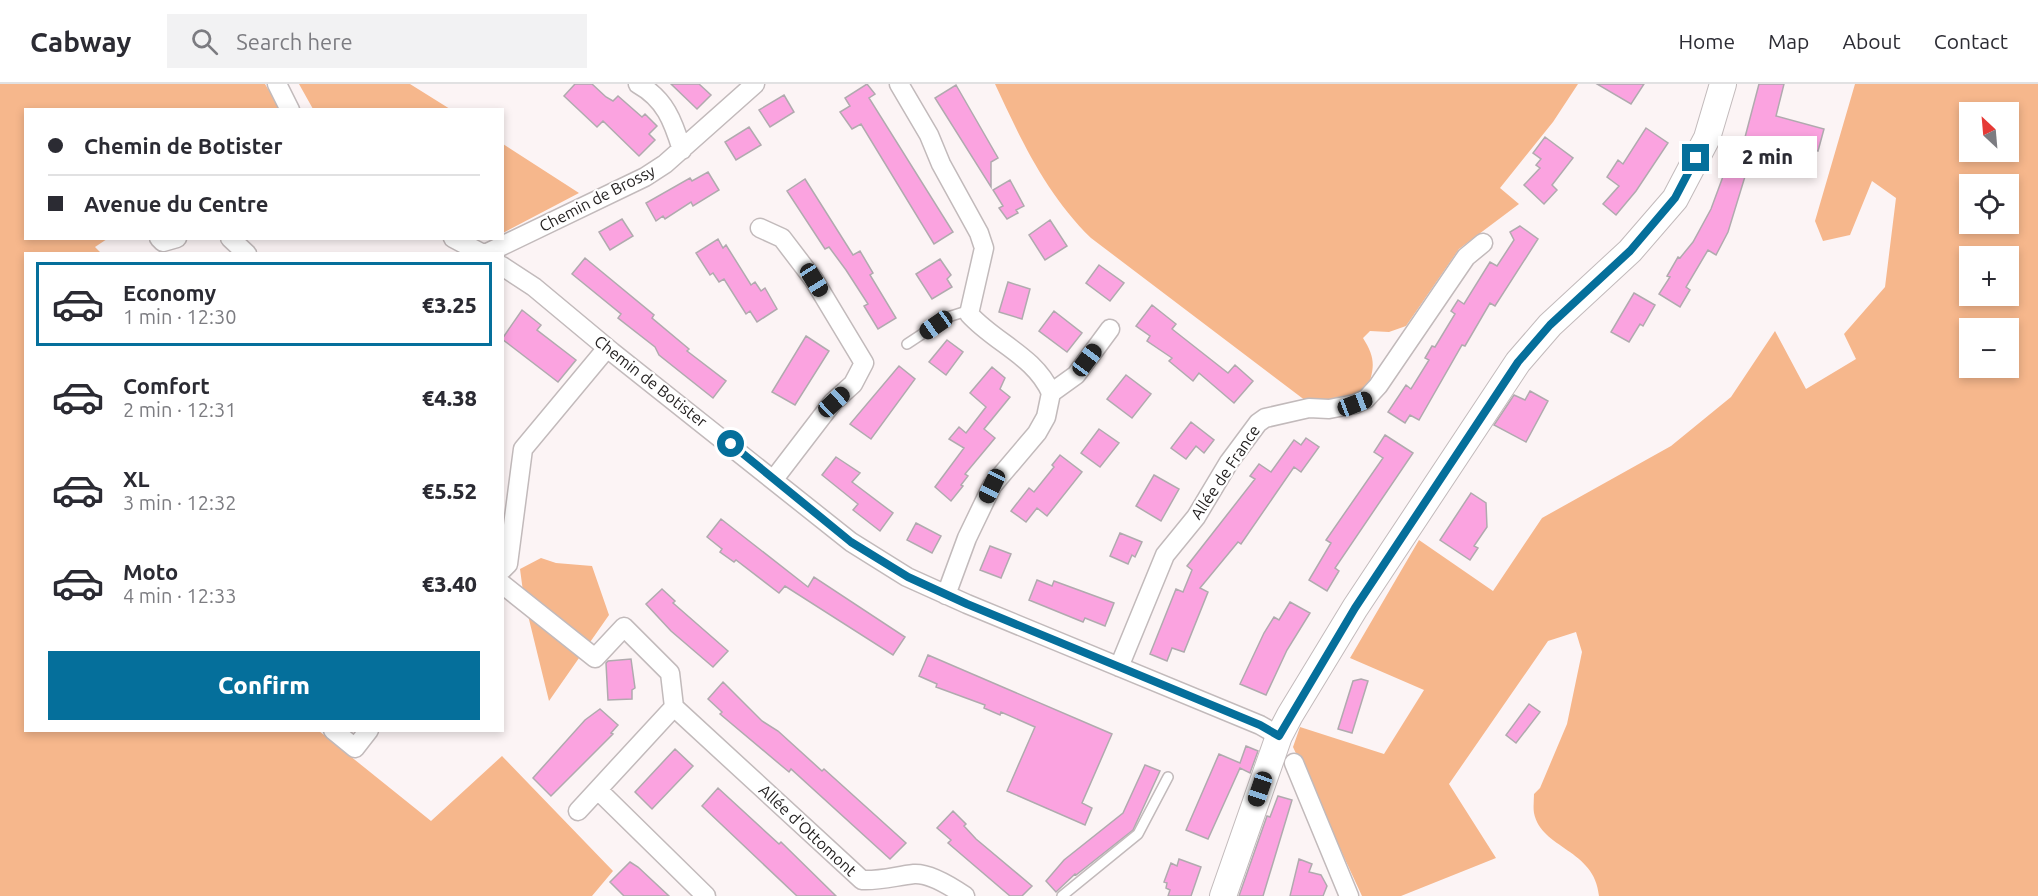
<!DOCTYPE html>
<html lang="en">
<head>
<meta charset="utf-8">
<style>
	:root { --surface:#fff; --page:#f2f2f3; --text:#2b2b33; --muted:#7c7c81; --line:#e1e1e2; --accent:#056f9b }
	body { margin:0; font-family:Ubuntu,sans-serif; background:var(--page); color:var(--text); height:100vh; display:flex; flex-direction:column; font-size:22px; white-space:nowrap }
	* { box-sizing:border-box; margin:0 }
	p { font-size:20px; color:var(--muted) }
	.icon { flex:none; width:33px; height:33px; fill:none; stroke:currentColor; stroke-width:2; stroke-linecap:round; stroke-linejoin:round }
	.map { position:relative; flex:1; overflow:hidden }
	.details { position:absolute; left:24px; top:168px; width:480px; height:480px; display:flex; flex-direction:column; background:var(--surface); border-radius:0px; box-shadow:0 3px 9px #0003 }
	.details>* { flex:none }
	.guide { position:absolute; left:24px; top:24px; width:480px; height:132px; border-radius:0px; box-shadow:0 3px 9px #0003; display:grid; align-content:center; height:132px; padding:0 24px; background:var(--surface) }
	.needle { width:39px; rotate:334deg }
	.controls { position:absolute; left:1959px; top:18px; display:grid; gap:12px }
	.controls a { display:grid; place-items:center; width:60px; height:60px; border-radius:0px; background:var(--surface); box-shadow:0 3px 9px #0003; font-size:30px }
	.end { position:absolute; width:27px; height:27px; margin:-14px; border:8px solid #056f9b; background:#fff; box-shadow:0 0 0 3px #fff }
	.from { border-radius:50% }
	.bubble { position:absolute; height:42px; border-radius:0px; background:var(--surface); box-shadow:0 3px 9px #0003; font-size:20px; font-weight:800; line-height:42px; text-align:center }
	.car { position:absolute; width:18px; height:36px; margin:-18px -9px; border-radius:8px; box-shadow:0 0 4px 2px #0007; background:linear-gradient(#222 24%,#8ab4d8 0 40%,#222 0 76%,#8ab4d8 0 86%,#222 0) }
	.guide b { display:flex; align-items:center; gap:21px; height:57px; font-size:22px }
	.guide b+b { border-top:2px solid var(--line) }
	.guide i { width:15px; height:15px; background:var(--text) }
	ul { padding:10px 0 0; list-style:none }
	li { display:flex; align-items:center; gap:18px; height:84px; margin:0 12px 9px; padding:0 12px; border:3px solid transparent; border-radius:0px }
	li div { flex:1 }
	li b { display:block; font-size:22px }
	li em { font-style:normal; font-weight:800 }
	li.selected { border-color:var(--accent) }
	li>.icon { width:54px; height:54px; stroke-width:1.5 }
	.button { display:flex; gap:12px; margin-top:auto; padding:12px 24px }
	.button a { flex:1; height:69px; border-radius:0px; background:var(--accent); color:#fff; font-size:24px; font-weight:800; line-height:69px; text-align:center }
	header { display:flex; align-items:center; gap:36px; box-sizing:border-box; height:84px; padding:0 30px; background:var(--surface); border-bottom:2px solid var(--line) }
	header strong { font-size:28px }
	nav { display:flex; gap:33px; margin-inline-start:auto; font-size:21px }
	.search { width:420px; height:54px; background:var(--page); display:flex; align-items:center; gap:15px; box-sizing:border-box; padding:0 21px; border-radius:0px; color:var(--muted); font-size:22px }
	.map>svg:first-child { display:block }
	.green { fill:#f6b78c; fill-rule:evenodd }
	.building { fill:#fba3e0; stroke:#b0aaae; stroke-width:1.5 }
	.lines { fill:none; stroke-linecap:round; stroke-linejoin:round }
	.lane-casing { stroke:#c2babb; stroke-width:12 }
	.street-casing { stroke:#c2babb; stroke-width:21 }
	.secondary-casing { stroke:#c2babb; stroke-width:28 }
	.lane { stroke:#fff; stroke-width:9 }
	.street { stroke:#fff; stroke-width:18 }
	.secondary { stroke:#fff; stroke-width:26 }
	.route { stroke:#056f9b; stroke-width:8 }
	.labels { text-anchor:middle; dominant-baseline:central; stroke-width:4.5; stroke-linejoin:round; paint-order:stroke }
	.street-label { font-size:16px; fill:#211e1e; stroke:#fff }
</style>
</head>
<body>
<header>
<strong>Cabway</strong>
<div class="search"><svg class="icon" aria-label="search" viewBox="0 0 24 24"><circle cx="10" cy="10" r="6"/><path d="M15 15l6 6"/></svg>Search here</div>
<nav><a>Home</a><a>Map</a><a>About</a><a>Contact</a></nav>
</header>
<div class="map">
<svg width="2038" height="812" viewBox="0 0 2038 812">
	<rect width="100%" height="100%" fill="#fcf4f5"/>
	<path class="green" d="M0 0H265L280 25 26 26V154L107 155 95 163 101 169 26 170V646L319 647 431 737 502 672 613 787 592 812H0Z
		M299 0H410L450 25H313Z
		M995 0H1578L1553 38 1500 104 1519 120 1459 165 1406 242 1389 248 1370 247 1363 254C1375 273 1375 282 1368 303L1346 315 1306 317 1091 154C1046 110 1021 56 995 0Z
		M1855 0H2038V812H1599C1595 765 1541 765 1534 729 1533 723 1534 716 1534 710L1540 704 1567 640 1582 568 1576 548 1548 557 1449 700 1496 774 1401 812H1362L1293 663 1300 643 1384 670 1424 606 1350 574 1419 456 1493 507 1542 434 1671 362 1731 313 1775 247 1806 305 1856 275 1844 250 1885 203 1896 114 1872 97 1850 151 1823 157 1815 137ZM1970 28H2008V68H1970ZM1970 100H2008V140H1970ZM1970 172H2008V212H1970ZM1970 244H2008V284H1970Z
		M502 60H503L579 109 503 149Z
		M541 474 556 479 592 482 609 531 549 617 524 515 520 485Z"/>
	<path class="building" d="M575 0H592L606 13 613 17 618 12 642 33 645 30 657 42 649 50 655 56 639 72 603 37 597 43 564 12Z
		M671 0H699L711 11 697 25Z
		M867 0 875 10 869 14 953 148 934 160 861 40 852 45 840 28 850 22 845 14Z
		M1597 0H1644L1631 20Z
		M1759 0H1784L1776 32 1824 45 1818 67 1786 57 1778 82 1756 75 1760 62 1744 57Z
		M956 1 998 74 991 78V103L935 14Z
		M784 11 794 28 770 43 759 26Z
		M749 43 761 61 736 76 725 58Z
		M1646 44 1668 59 1636 107 1616 131 1603 120 1619 102 1607 93 1618 76 1623 80Z
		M1545 53 1573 74 1552 101 1557 106 1544 120 1524 101 1540 84 1536 81 1541 75 1533 69Z
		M1728 79 1747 86 1728 148 1716 171 1708 166 1686 203 1690 206 1680 223 1659 210 1670 193 1667 192 1678 173 1680 174 1693 158 1711 125Z
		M708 88 719 106 693 122 691 118 665 135 663 132 656 137 646 119 690 94 692 97Z
		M805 95 853 171 860 167 873 189 870 191 896 234 878 245 864 222 868 220 846 186 829 163 825 165 787 107Z
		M1010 96 1024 122 1016 126 1018 129 1007 135 999 124 1003 122 993 106Z
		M622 135 633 152 610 166 599 148Z
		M1050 136 1067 162 1045 176 1029 151Z
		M1520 142 1538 155 1495 222 1490 219 1465 262 1462 261 1419 336 1410 331 1405 339 1388 328 1406 301 1411 305 1429 276 1425 274 1432 262 1435 263 1455 230 1451 227 1458 216 1464 220 1490 178 1497 182 1514 156 1510 148Z
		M718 155 723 164 726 161 751 201 755 198 761 207 765 204 777 225 757 238 750 227 746 230 724 195 719 198 713 189 710 191 696 169Z
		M585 174 654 231 652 234 689 265 687 267 726 297 713 314 659 271 655 263 618 234 621 230 572 190Z
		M940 175 951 191 947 195 952 203 932 215 916 190Z
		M1099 181 1124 199 1110 217 1086 199Z
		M1008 198 1030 205 1022 235 999 228Z
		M1634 209 1655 221 1643 242 1640 240 1629 258 1611 248Z
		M1152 221 1176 240 1172 245 1228 289 1235 281 1253 297 1234 319 1199 289 1193 297 1169 277 1172 274 1147 257 1150 252 1136 242Z
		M522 226 541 241 537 246 576 276 558 298 502 255Z
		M1054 227 1082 249 1067 268 1039 247Z
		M806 252 829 267 795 321 772 308Z
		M947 256 963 268 946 291 929 278Z
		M899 282 915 295 871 355 850 340Z
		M992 283 1005 294 1000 305 1010 313 984 345 995 354 965 390 968 392 961 401 963 402 951 417 935 403 964 364 949 355 959 343 966 349 986 323 970 309Z
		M1126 291 1151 310 1132 334 1107 315Z
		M1530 307 1548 317 1526 358 1494 341 1514 311 1525 316Z
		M1191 338 1214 356 1204 369 1196 362 1186 375 1171 364Z
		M1099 345 1119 359 1100 383 1081 369Z
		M1385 351 1413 369 1335 484 1339 487 1327 507 1309 496 1331 459 1326 456 1383 374 1374 368Z
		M1306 354 1319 363 1301 388 1294 383 1241 460 1238 458 1200 504 1208 508 1184 568 1172 564 1167 577 1150 570 1176 505 1183 508 1192 486 1187 482 1255 395 1250 392 1259 380 1271 388 1294 356 1301 361Z
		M1060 371 1082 388 1047 432 1037 424 1026 438 1011 427 1029 404 1034 408 1054 383 1052 381Z
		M836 373 860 389 852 398 893 429 880 447 853 426 858 420 822 391Z
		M1154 391 1179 405 1161 437 1136 422Z
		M1471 409 1486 419 1487 443 1474 462 1478 464 1470 476 1440 456Z
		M721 435 808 503 814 493 905 553 893 571 785 502 779 509 736 476 734 478 720 468 722 465 707 453Z
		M916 439 941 452 932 469 907 456Z
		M1120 449 1142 458 1135 473 1132 471 1128 480 1110 472Z
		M990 462 1011 470 1001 494 980 486Z
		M1037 496 1052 502 1054 497 1114 519 1105 542 1085 534 1083 538 1029 516Z
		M662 505 675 517 673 519 728 567 713 583 671 547 646 520Z
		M1290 518 1310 529 1287 566 1266 611 1240 600 1264 549 1274 533 1279 536Z
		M928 571 1112 650 1082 719 1092 724 1085 741 1007 707 1035 643 1001 628 1000 631 984 624 985 621 936 603 937 600 919 592Z
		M631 575 635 604 632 606V615L608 616 606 579 608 577Z
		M1361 595 1368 597 1352 649 1338 645 1353 597Z
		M723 598 762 637 778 647 822 687 824 685 906 759 890 775 791 685 789 688 720 630 722 628 708 615Z
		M1529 620 1540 628 1516 659 1506 651Z
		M600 625 618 641 611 649 613 650 551 712 533 694 585 636Z
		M1246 662 1258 667 1250 689 1240 684 1208 755 1186 746 1219 670 1240 679Z
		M675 665 693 682 652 725 635 708Z
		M1145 681 1160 687 1133 746 1076 791 1075 790 1056 808 1046 797 1064 776 1123 729Z
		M718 704 779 760 781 758 836 812H797L702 722Z
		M1278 712 1292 716 1263 812H1239L1267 732 1270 733Z
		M953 727 966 740 964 742 976 755 1032 802 1022 812H1010L948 759 951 756 937 744Z
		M1179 775 1201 783 1191 812H1168L1170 806 1166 804 1167 799 1164 798 1171 779 1177 782Z
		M1299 775 1312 780 1309 788 1321 791 1327 802 1323 812H1290Z
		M630 778 638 783 669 812H624L610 798Z"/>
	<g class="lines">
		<defs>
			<path id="lane" d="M907 260 948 233 970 226
				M1062 812 1138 750 1168 693"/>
			<path id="street" d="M277 0 290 26
				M638 0C665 15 673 37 682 66
				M899 0 929 51 941 80 979 149 984 164 969 230C995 259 1035 272 1051 309L1046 333 1037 349 992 402 967 454 946 511
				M760 144 782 154 814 196 864 279 853 300 833 318 774 395
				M159 154 163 158 177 154
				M230 154 247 170
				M453 154 483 170
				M485 170 645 93 665 80 755 0
				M502 182 534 203 612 268 851 458 907 493 967 520 1260 641 1279 652
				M1051 309 1076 291 1110 245
				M502 486 508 480 523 365 607 264
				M502 500 595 574 624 543 670 589 674 623 862 796C880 797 896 792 914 790 930 789 952 803 965 812
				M1119 583 1165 471 1196 433 1229 378 1258 339 1265 334 1309 324 1329 325 1355 320 1366 315 1378 302 1466 173 1483 159
				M333 646 355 664 369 646
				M1294 679 1349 812
				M598 706 706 812
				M578 727 674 623"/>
			<path id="secondary" d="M1223 812 1279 652 1290 631 1355 524 1518 278 1550 241 1630 167 1675 115 1707 54 1723 0"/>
		</defs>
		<use href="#lane" class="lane-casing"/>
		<use href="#street" class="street-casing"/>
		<use href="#secondary" class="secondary-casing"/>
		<use href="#lane" class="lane"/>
		<use href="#street" class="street"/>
		<use href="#secondary" class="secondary"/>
	</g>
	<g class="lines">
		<path class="route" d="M731 360 851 458 908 493 967 520 1260 641 1279 652 1355 524 1518 278 1550 241 1630 167 1675 114 1696 74"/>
	</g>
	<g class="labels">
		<g class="street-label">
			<text transform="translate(597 114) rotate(-27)">Chemin de Brossy</text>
			<text transform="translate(651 297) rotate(38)">Chemin de Botister</text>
			<text transform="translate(1225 388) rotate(-56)">Allée de France</text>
			<text transform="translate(808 746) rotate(43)">Allée d'Ottomont</text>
		</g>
	</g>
</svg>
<div class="controls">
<a><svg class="needle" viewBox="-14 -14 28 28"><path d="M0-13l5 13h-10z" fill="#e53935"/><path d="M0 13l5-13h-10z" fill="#7c7c81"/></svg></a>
<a><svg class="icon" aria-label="locate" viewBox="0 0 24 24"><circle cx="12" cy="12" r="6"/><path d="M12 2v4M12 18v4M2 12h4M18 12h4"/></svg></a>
<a>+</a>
<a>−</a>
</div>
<i class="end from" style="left:731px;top:360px"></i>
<i class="end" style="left:1696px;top:74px"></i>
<div class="bubble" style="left:1718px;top:52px;width:99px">2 min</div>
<i class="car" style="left:814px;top:196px;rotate:148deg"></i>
<i class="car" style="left:936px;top:241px;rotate:235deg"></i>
<i class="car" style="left:1087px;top:276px;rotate:37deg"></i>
<i class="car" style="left:834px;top:318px;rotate:47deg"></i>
<i class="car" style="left:1355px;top:320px;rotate:69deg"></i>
<i class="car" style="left:992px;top:402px;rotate:206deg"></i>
<i class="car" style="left:1260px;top:705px;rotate:199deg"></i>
<div class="guide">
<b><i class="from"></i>Chemin de Botister</b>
<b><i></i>Avenue du Centre</b>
</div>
<section class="details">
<ul>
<li class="selected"><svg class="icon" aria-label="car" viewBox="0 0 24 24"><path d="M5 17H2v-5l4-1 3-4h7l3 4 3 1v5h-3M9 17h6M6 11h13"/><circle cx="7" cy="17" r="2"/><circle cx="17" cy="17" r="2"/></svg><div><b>Economy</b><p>1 min · 12:30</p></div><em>€3.25</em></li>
<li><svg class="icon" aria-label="car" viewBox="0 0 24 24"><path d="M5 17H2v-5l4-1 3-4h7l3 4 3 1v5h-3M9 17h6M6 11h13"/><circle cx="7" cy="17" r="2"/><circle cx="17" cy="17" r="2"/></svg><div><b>Comfort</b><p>2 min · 12:31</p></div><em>€4.38</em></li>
<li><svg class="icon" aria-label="car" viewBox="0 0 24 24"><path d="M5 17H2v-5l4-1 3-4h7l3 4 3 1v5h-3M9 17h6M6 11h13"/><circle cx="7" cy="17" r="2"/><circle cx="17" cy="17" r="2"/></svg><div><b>XL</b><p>3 min · 12:32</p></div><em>€5.52</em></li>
<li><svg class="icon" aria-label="car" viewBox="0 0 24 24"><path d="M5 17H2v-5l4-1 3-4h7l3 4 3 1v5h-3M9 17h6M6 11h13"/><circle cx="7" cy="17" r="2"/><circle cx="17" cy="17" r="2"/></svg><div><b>Moto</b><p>4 min · 12:33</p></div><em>€3.40</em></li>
</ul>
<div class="button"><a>Confirm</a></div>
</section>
</div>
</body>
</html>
